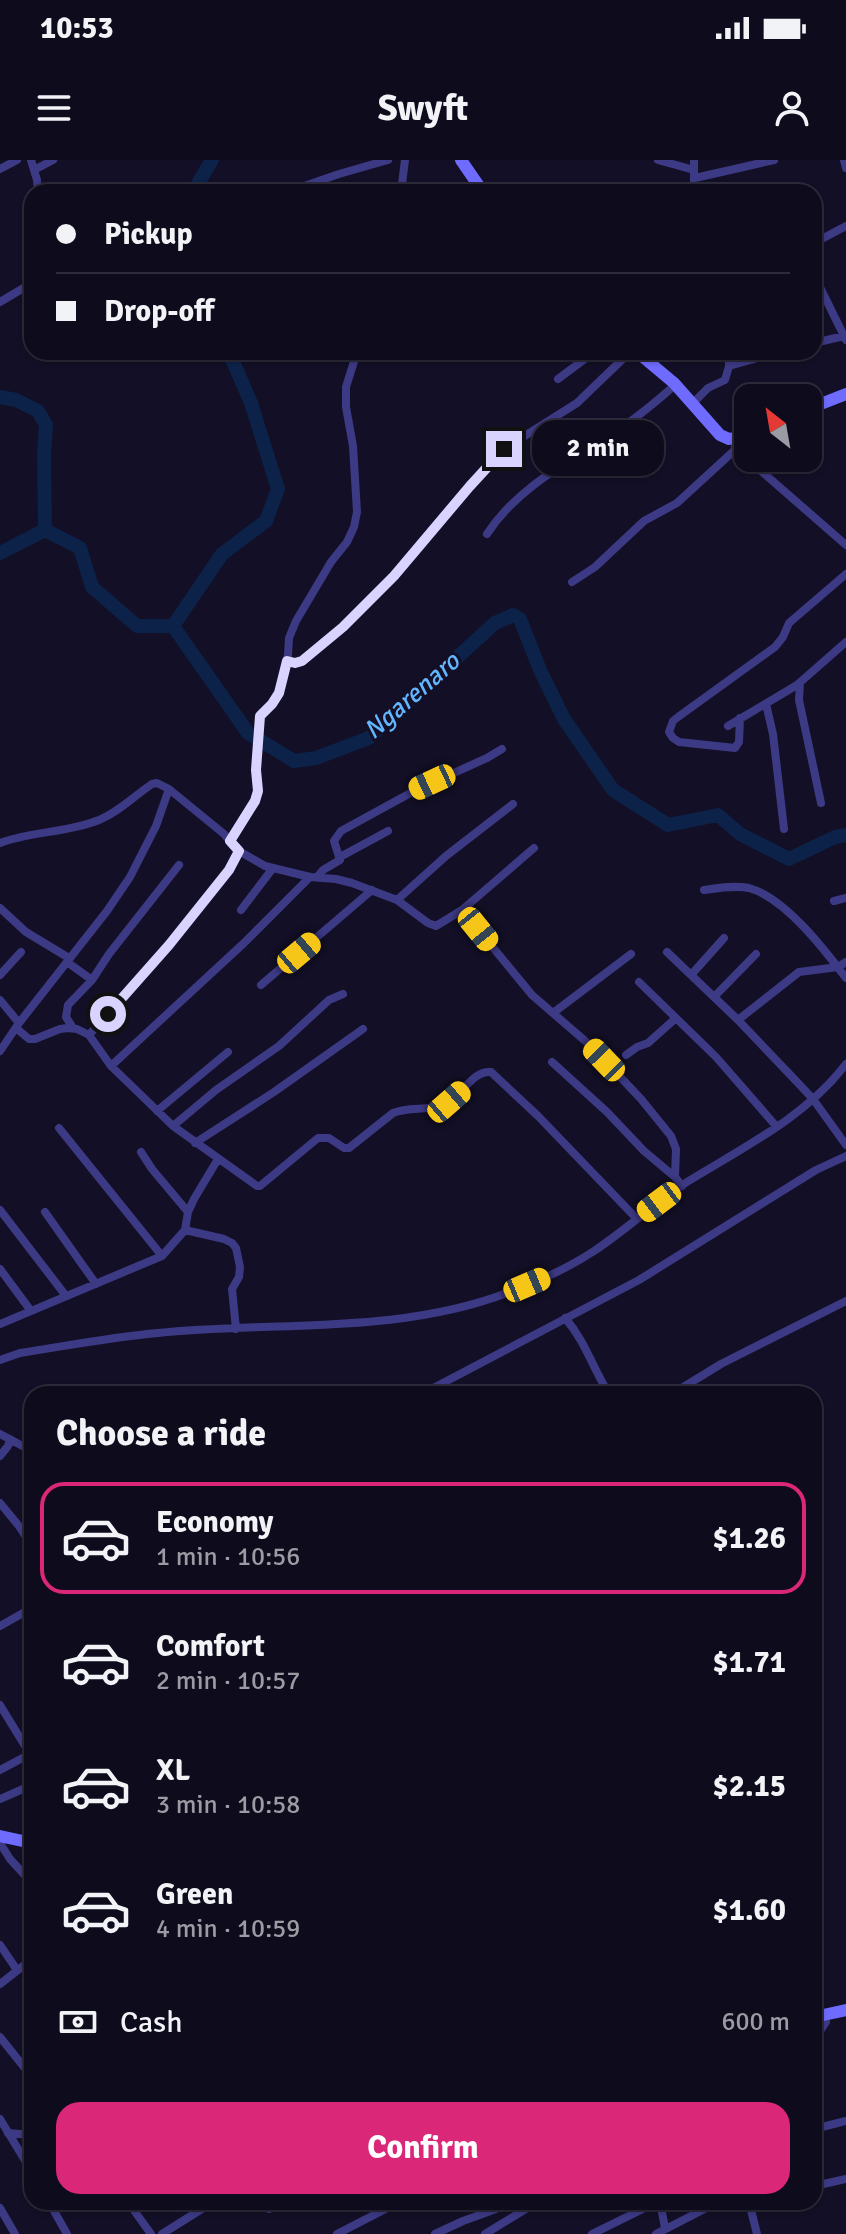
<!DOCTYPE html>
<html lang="en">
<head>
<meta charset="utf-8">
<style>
	:root { --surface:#0e0b1c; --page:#171425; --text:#f1f3f6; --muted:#9b9ba3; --line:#2e2b3b; --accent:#db2777 }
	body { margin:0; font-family:Signika,sans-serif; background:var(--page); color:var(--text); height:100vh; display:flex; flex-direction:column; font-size:30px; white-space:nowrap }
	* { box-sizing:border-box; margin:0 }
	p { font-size:26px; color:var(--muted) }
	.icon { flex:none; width:44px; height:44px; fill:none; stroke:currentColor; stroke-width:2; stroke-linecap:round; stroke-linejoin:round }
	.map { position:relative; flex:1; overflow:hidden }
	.drawer { position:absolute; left:24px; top:1226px; width:798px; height:824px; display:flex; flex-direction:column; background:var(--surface); border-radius:24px; box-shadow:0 2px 6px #0004,0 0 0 2px var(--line) }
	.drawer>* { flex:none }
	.top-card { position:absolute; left:24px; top:24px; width:798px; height:176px; border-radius:24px; box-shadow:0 2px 6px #0004,0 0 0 2px var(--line); display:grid; align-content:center; height:176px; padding:0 32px; background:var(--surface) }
	.needle { width:52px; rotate:329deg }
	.tools { position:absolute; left:734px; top:224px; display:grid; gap:16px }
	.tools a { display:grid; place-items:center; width:88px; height:88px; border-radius:16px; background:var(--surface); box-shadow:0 2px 6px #0004,0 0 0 2px var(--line); font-size:40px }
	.end { position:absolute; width:36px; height:36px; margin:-18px; border:10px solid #d9d4ff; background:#111; box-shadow:0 0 0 4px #111 }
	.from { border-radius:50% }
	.bubble { position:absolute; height:56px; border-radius:24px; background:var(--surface); box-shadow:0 2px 6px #0004,0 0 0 2px var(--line); font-size:26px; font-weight:700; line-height:56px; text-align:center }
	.car { position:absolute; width:24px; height:48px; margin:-24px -12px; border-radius:10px; box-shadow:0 0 6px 2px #0007; background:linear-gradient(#f5c518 24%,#345 0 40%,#f5c518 0 76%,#345 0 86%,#f5c518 0) }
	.top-card b { display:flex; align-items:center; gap:28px; height:76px; font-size:30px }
	.top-card b+b { border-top:2px solid var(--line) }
	.top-card i { width:20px; height:20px; background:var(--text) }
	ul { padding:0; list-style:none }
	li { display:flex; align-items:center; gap:24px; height:112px; margin:0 16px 12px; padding:0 16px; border:4px solid transparent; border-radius:24px }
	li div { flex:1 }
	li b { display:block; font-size:30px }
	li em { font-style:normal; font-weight:700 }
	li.on { border-color:var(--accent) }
	li>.icon { width:72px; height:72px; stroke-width:1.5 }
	h2 { padding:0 32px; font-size:36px; line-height:96px }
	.pay { display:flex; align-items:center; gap:20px; height:88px; padding:0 32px; font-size:30px }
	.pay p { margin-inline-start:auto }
	.primary-button { display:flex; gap:16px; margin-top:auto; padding:16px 32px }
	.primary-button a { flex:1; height:92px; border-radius:24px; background:var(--accent); color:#fff; font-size:32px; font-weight:700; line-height:92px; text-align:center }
	.status { display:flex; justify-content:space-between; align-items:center; height:56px; padding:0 40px; background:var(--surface); direction:ltr }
	.status svg { height:22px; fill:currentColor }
	header { display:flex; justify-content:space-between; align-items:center; height:104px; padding:0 32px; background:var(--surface); font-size:36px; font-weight:700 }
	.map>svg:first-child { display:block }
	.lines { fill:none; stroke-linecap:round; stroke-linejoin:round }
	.river { stroke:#0c2248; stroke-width:14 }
	.street { stroke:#3d3a85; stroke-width:8 }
	.secondary { stroke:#6f6bff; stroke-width:12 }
	.route { stroke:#d9d4ff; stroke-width:10 }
	.labels { text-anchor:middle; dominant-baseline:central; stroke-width:6; stroke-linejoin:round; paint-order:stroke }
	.water-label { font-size:26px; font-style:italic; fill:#62b6ff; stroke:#130f26 }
</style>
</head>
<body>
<div class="status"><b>10:53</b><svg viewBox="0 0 49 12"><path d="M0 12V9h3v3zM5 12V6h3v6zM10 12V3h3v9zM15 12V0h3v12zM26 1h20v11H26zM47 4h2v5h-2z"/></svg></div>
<header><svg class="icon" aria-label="menu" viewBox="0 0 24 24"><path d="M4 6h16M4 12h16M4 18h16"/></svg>Swyft<svg class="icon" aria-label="person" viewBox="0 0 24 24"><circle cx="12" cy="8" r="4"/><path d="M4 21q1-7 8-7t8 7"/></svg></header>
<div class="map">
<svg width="846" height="2074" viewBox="0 0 846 2074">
	<rect width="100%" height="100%" fill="#130f26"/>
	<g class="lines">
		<path class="river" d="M196 32 197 25 212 0
			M229 192 251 243 278 329 266 361 222 394 173 466 248 573 294 601 316 598 369 578 495 463 513 455 520 459 540 510 564 559 613 630 668 665 718 655 740 674 789 699 835 677 846 675
			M0 237 16 240 38 251 46 265 44 293 45 370
			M0 393 45 370 80 388 92 427 137 466H173"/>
		<path class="street" d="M31 0 37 20 38 32
			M658 0 694 10
			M694 0V32
			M844 0 846 8
			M0 9 17 0
			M34 10 53 0
			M695 18 774 0
			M287 32 339 14 388 0
			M401 32 405 0
			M814 83 846 66
			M814 115 846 180
			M0 142 32 123
			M814 183 844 176
			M729 206 779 192
			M558 219 594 192
			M692 244 708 228 725 220 729 206V192
			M735 286 744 296 846 385
			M487 374C519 325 574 299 622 267 641 255 658 240 675 225
			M572 422 595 407 644 361 677 343 737 288
			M287 501 295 503 302 501 343 467 394 416 470 326 504 289 577 243 630 192
			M800 523 799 540 821 643
			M766 544 773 574 784 669
			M740 558 739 582 735 588 679 582 673 578 669 572 673 561 678 557 775 487 783 477 789 463 846 414
			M728 566 797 525 846 482
			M230 681 255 641 258 631 256 610 260 556 272 544 279 533 288 495 289 478 296 461 331 402 347 382 354 367 357 352 353 286 346 247V227L357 192
			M0 683C32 671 67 673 99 660 119 652 134 636 152 624L157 623 169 629 224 674 239 691 265 706 310 717 336 719 352 723 397 740 428 763 436 766 462 750 534 688
			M340 697 388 671
			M317 717 323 710 340 700 334 681 341 671 416 630 487 598 502 589
			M704 730C718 728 735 725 749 728 785 738 824 789 846 818
			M397 740 446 696 513 644
			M834 741 846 738
			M0 748 26 772 69 798
			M241 750 273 708
			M462 750 532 835 591 886 641 939 671 976 676 989 675 1017 682 1026
			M667 792 738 860 798 923 813 939 846 985
			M67 802 92 820
			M0 815 21 792
			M691 815 724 778
			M639 822 716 897 776 966
			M261 825 372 730
			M714 837 756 794
			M0 840 19 863
			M553 853 631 794
			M738 860 799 812 838 807 846 802
			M16 868 29 879H35L60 869 68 868 77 869 89 875 111 906 173 966 257 1026H260L318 978H329L344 988H349L393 953C411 945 433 953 450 941 463 933 474 910 491 912L538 956 637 1059
			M73 868 66 857 68 845 92 820 109 794 179 705
			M89 875 169 785 229 710 239 691
			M0 891 19 863 107 751 130 717 156 666 169 629
			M626 895 637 887 648 883 676 858
			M552 902 607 952 644 991 675 1017
			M111 906 244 783 310 717
			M157 951 228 892
			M173 966 216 930 279 886 329 840 343 834
			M59 968 162 1096
			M195 983 274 932 363 869
			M141 992 152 1009 188 1052
			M0 1050 66 1136
			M45 1052 96 1124
			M185 1070 224 1079 232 1083 236 1088 240 1107 239 1117 232 1129 236 1169
			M0 1109 31 1151
			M565 1158C586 1182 592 1207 609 1234
			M0 1164 162 1096 185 1070 188 1052 194 1039 218 999
			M0 1200 20 1193C66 1186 112 1177 158 1173 274 1161 396 1175 507 1133 537 1122 567 1109 594 1091 626 1070 654 1043 687 1022 742 988 806 957 846 904
			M422 1234 639 1120 816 1010 846 996
			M672 1234 721 1204 846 1141
			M0 1274 32 1291
			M0 1296 8 1286 10 1279
			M0 1343 19 1366 32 1386
			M0 1466 32 1448
			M0 1545 30 1594
			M0 1610 32 1593
			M0 1639 32 1625
			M0 1683 10 1699 32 1723
			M0 1785 17 1810
			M0 1824 32 1799
			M0 1877 32 1917
			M0 1959 32 2012
			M814 1962 820 1909 816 1877 826 1862 822 1856
			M814 1967 818 1968 846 1961
			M8 1973 32 1975
			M819 2025 846 2019
			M49 2042 67 2074
			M128 2042 151 2074
			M242 2042 269 2049 286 2042
			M660 2042 665 2068
			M749 2042 757 2074
			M0 2048 15 2074
			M162 2074 213 2042
			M337 2074 399 2042
			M435 2074 463 2061 496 2049
			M485 2074 537 2042
			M592 2074 657 2042
			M656 2074 718 2042"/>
		<path class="secondary" d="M461 0 483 32
			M637 192 674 223 720 275 729 279 748 275
			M808 249 846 234
			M0 1676 32 1683
			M814 1857 846 1850"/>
	</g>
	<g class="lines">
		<path class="route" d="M108 854 169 785 229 710 239 691 230 681 255 641 258 631 256 610 260 556 272 544 279 533 287 501 295 503 302 501 343 467 394 416 470 326 504 289"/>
	</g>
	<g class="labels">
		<g class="water-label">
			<text transform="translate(412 536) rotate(-41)">Ngarenaro</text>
		</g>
	</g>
</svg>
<div class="tools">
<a><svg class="needle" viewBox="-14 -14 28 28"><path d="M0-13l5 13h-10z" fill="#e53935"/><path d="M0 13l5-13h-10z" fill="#9b9ba3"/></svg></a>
</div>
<i class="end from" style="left:108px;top:854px"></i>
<i class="end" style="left:504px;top:289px"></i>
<div class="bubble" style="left:532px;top:260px;width:132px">2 min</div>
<i class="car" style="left:432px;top:622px;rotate:245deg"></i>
<i class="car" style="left:478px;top:769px;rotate:141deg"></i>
<i class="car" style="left:299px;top:793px;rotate:50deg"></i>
<i class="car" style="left:604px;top:900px;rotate:316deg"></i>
<i class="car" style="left:449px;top:942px;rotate:49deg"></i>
<i class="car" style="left:659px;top:1042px;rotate:233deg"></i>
<i class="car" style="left:527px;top:1125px;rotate:67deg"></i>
<div class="top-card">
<b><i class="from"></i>Pickup</b>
<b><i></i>Drop-off</b>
</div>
<section class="drawer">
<h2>Choose a ride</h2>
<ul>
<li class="on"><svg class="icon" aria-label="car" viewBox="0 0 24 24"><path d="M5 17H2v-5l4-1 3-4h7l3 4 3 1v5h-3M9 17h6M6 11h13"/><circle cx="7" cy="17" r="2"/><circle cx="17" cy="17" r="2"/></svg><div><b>Economy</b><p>1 min · 10:56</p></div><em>$1.26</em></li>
<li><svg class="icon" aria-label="car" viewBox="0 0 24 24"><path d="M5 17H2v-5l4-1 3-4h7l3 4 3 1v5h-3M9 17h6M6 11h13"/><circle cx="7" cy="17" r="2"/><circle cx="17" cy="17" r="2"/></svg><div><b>Comfort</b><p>2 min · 10:57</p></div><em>$1.71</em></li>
<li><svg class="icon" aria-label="car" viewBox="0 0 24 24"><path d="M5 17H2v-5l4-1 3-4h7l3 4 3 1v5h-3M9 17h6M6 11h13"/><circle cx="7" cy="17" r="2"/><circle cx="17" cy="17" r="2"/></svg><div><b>XL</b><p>3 min · 10:58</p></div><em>$2.15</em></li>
<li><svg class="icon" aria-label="car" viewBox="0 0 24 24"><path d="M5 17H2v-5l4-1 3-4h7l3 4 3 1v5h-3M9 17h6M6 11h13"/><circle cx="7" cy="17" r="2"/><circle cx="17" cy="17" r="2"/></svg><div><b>Green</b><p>4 min · 10:59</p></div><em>$1.60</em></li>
</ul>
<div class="pay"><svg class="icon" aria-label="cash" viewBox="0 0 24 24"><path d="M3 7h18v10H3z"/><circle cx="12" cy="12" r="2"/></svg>Cash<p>600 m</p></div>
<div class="primary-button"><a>Confirm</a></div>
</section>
</div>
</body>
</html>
